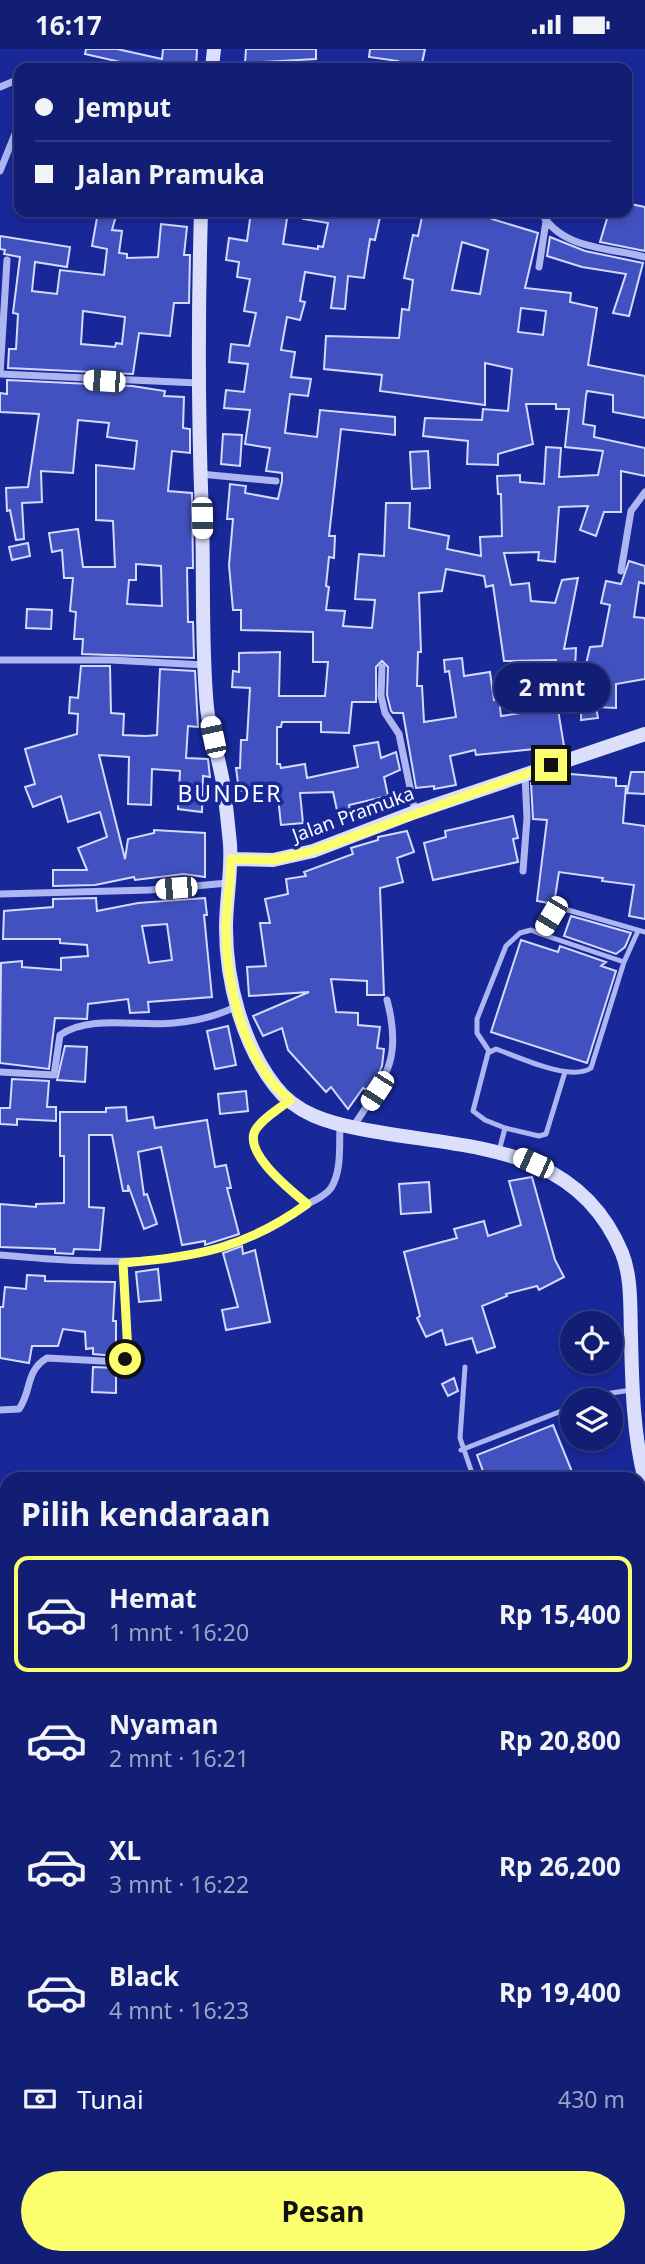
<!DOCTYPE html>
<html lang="id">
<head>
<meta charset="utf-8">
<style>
	:root { --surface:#121e73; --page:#1b2778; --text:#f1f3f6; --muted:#9ca2c4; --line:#313c85; --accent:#fcff6d }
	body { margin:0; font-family:"Noto Sans",sans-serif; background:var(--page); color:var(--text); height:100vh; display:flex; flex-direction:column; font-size:26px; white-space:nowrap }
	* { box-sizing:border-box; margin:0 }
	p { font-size:23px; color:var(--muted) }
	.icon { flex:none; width:38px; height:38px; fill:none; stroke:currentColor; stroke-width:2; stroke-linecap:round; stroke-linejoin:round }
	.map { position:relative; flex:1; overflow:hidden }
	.side { position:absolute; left:0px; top:1423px; width:646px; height:793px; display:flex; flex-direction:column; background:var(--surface); border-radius:21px 21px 0 0; box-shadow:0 4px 10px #0003,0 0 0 2px var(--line) }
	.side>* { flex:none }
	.banner { position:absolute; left:14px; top:14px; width:618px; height:154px; border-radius:14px; box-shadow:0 4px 10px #0003,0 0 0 2px var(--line); display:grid; align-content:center; height:154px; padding:0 21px; background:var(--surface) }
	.tools { position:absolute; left:560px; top:1262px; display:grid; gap:14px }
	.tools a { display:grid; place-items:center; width:63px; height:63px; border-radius:50%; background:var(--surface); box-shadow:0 4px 10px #0003,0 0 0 2px var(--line); font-size:35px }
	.end { position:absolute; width:32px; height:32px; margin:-16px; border:9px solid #fcff6d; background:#111; box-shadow:0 0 0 4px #111 }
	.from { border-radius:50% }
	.bubble { position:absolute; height:49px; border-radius:24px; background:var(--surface); box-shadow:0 4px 10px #0003,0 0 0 2px var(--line); font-size:23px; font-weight:700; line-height:49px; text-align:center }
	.car { position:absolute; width:21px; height:42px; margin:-21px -10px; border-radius:9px; box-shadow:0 0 5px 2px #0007; background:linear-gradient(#fff 24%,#345 0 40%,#fff 0 76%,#345 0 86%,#fff 0) }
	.banner b { display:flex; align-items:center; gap:24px; height:66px; font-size:26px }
	.banner b+b { border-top:2px solid var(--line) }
	.banner i { width:18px; height:18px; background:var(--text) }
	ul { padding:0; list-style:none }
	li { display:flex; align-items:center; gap:21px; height:116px; margin:0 14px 10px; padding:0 7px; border:4px solid transparent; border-radius:14px }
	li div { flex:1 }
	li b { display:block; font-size:26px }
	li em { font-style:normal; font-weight:700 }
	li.active { border-color:var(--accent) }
	li>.icon { width:63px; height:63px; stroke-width:1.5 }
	h2 { padding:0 21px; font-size:32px; line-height:84px }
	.pay { display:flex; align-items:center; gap:18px; height:77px; padding:0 21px; font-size:26px }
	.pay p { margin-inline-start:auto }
	.button { display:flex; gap:14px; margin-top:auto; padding:14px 21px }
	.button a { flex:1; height:80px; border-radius:42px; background:var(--accent); color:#111; font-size:28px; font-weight:700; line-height:80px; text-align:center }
	.status { display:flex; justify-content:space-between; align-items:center; height:49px; padding:0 35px; background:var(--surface); direction:ltr }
	.status svg { height:19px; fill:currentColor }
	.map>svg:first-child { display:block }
	.building { fill:#4152c0; stroke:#d4dafc; stroke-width:2; fill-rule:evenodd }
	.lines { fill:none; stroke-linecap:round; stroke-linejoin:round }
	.lane { stroke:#adb6f1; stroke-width:5 }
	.street { stroke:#adb6f1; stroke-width:7 }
	.secondary { stroke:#dbdffc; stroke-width:14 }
	.route { stroke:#fcff6d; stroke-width:9 }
	.labels { text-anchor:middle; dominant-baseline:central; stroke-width:7; stroke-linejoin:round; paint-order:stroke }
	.street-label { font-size:19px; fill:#fff; stroke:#182899 }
	.quarter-label { font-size:23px; letter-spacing:2px; fill:#fff; stroke:#182899 }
</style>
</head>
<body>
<div class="status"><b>16:17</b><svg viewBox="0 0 49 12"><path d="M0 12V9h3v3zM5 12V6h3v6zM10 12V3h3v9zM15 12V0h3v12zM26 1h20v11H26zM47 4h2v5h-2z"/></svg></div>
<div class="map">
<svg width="645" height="2215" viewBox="0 0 645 2215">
	<rect width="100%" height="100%" fill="#182899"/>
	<path class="building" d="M86 0H117L162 10 163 0H197L196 19H128L129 15 85 5Z
		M246 0H316V10L245 14Z
		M370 0H425L421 19 397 15 398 12 369 8Z
		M626 154 645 158V202L600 193 609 163H626Z
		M98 163H117L112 181 122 182 119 204 127 205V209L158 208 161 175 187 178 184 206H190L189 254H174L170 287 139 284 133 325 8 319 9 300H16L18 265 13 264 20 208 4 205 5 201 0 200V187L70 198 67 218 35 213 32 242 57 245 60 221 104 226 107 200 92 197ZM83 262 125 268 122 295 116 294 115 298 81 295Z
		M251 163H288L283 195 318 200V197L323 198 328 174 303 170 304 163H356L380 168 375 191 370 190 364 229 348 227 345 260 331 259 335 228 305 223 300 252 305 253 300 271 287 268 281 301 295 303 291 328 311 330 308 347 290 345 285 384 317 388 320 361 395 368V386L341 380 329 487H335L334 509 329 508 326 537 329 538 326 561 345 562 343 577 372 579 375 551 355 550 359 505 384 507 386 454H410L409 479 449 487 447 500 481 507 480 488 502 487 501 445H498L497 427 520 426V433L544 435 546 398 561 399 559 428 598 426 603 402 565 398 569 360H556V355H526L533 395 498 405V416L467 415 468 392 423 387 425 369 482 371 483 360 508 362 512 320 485 314V356L380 342 382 326 324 320 326 287 399 289 402 260 409 261 413 231 404 229 413 186 418 187 423 163H493L492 170 538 184 525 239 571 244 570 253 597 259 588 316 645 327V369L613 363V346L587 342 586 347 583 375 595 377 594 388 645 399V427L621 422V463H604L596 487 580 481 588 457 559 458 555 513 538 511 539 503 504 504 511 536 529 534 531 552 555 554 562 531 578 529 564 600 576 599 575 621 558 623 556 611 504 612 493 536 486 538 484 527 446 520 442 542 419 544 421 603H418L417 637H422L424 673 456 668 449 622 445 623 444 611 462 609 464 627 490 623 494 651 499 650 501 667 542 661 538 638 554 636 564 697 476 706 475 701 450 707 456 736 434 740V737L416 739 403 664H393L391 662 387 646 388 618 382 612 376 618V653H352L349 684 321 683V673H282L281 678H277V715H280L281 719 305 715 307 729 358 718 354 697 378 693 381 709 396 703 400 721 384 728 388 747 349 756 350 763 338 766 333 743 300 744 303 774 281 776 277 739 239 742 236 719H240L241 691H247L250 639 232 638 233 622 239 623V604L280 603 279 647H325L328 613H313V583L241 581V561H233L229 516 233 470H227L230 435 246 437 245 444 278 450 282 432V424L266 422 270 399 245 395 250 361 224 359 226 341 244 343 248 315 229 313 231 295 249 297 256 264 244 262 250 230 237 228 239 213 226 211 229 189 247 192ZM462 193 488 201 480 245 452 241ZM521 259 546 262 543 286 518 283Z
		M550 188 585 202 643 214 629 267 613 264 626 225 582 218 547 207Z
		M7 331 132 337 165 342 164 347 184 348 183 379 190 380V404L172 402 168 442 192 444 193 519H187L188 573H193L194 609 82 605 83 590H74L76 563 70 562 73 529H64L62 501 52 503 49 484 78 480 83 518H115L113 472 96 471V416L134 420 137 392 107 388 109 374 78 371 73 424 41 422 42 453 22 454 24 490 16 491 10 461 7 462 6 439 28 438 39 365 0 363V344L7 345ZM136 515 161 517 162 557 127 555 129 531H136Z
		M223 385 242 386 240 417 221 415Z
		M428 402 430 439 412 440 410 403Z
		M28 494 30 507 12 511 9 498Z
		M629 512 645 517V535L639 533 634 568 645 569V630L616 635V659L596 658 598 669 581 671 582 632 590 598 602 597 610 556 601 554 606 532 621 535Z
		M27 560 52 561 51 580 26 579Z
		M81 617H110L111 664 124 665 123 686 146 687 157 686 160 620 195 622 198 678 188 677 186 709 208 710 210 728 203 727 202 763 178 760 180 722 152 720 151 756 128 755 129 708 99 706 125 810 128 790 154 784V781L205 784V828L184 825 135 831 134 828 95 836 53 837V821H87L78 799 107 788 100 763 68 773 61 747 33 758 25 738 35 735 25 700 77 685 78 665 69 664 70 648 78 649Z
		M631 723H645V745L627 744Z
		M571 725 616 729V737H626L623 774 645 777V870L629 867 634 836 602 832 603 829 559 823 554 855 537 852 547 771 533 770 531 734Z
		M513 767 518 789 513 790 518 813 433 831 424 794 446 788 445 782Z
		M407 782 414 803 397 809 403 833 380 839 384 946H367V932L331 930 336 963 358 964V976L380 978 377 999 384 1000 382 1017 376 1031 367 1041 363 1039 348 1060 331 1038 326 1043 288 1001 282 979 263 987 253 967 309 943 249 947 247 918 266 917 260 874H270L265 850 288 845 286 830 306 827 304 823 353 805 351 799 378 791V788Z
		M96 849 97 862 138 854 205 849 207 866H204L212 948 148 953 149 963 130 964 128 950 88 955 87 970 55 969 49 1020 0 1014 1 914 22 912V918L61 921V909L88 907 87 896 60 894V890H3L4 862 53 858V850ZM167 875 172 911 149 914 142 877Z
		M571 867 631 884 625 898 616 905 564 887Z
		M521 891 558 903 560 897 606 913 601 917 616 922 587 1014 491 983Z
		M228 977 236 1016 215 1020 207 982Z
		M65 997 87 998 85 1033 57 1031Z
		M12 1030 49 1032 47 1058H56V1072L17 1070V1076L0 1075V1059H10Z
		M246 1042 248 1062 220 1065 218 1045Z
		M126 1058 127 1072 153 1068 155 1079 207 1071 215 1118 226 1116 231 1139H227L239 1185 205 1196V1192L182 1196 161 1098 138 1103 144 1146 147 1145 157 1175 144 1180 128 1136V1142H123L112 1086H89V1158L104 1159 100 1201 74 1200 73 1205 55 1204V1200L0 1198V1155L36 1158V1155L64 1154V1107H60V1063H106V1059Z
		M532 1128 555 1211 564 1228 539 1241 537 1237 506 1245 507 1247 482 1257 495 1298 477 1304 472 1289 446 1296 442 1281 426 1288 417 1269 420 1267 404 1203 457 1189 454 1180 484 1172 488 1187 521 1176 509 1132Z
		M429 1133 431 1163 401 1165 399 1135Z
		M242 1197 243 1205 255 1201 270 1273 226 1281 222 1261 238 1258 223 1204Z
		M158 1220 161 1251 139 1253 136 1223Z
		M27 1226 45 1227V1232L115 1233 113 1272H116V1307L93 1305V1299L86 1300 85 1283 63 1280 58 1297H32L29 1314 0 1309V1258H3L5 1238 26 1240Z
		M93 1318 116 1319V1344L92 1343Z
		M454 1329 458 1342 448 1347 442 1335Z
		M553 1376 575 1430H486L477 1406Z"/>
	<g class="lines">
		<path class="lane" d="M541 885 624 913
			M489 1002 477 984V970L506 897 520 884 531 881 541 885 561 859 645 883
			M505 1079 485 1071 473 1062 488 1004 496 1000C519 1008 570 1033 591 1019L624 913 638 882
			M499 1102 505 1079 539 1087 546 1085 565 1023
			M465 1318 460 1389 474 1430
			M590 1351 605 1345 631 1341
			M461 1401 572 1358
			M628 1430 643 1424
			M639 1669 645 1667
			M639 1729 645 1727
			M639 1795 645 1811
			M0 2143 7 2149
			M80 2208 82 2215"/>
		<path class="street" d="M0 38 19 30
			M0 122 19 75
			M541 163C561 201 608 198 645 208
			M539 218 546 172
			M0 325 198 334
			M0 325 7 211
			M200 425 276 432
			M621 522 631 462 645 443
			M0 611H111L204 616
			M382 618 381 647 385 664 399 685 415 763
			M523 822 527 769 525 726
			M0 845 150 841 228 834
			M0 1023 54 1026 60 986C90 965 139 978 174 974 195 972 218 967 237 957
			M290 1051C280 1059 257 1071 253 1085 248 1108 291 1142 307 1155
			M353 1078C385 1029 403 1011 387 951
			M0 1206C103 1215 212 1224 300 1160 310 1152 323 1150 331 1139 342 1122 339 1096 340 1077
			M0 1361 19 1360C32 1342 25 1322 47 1309L121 1313 128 1304 123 1214
			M639 1546 645 1543
			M639 2010 645 2007
			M642 2215H645"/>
		<path class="secondary" d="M212 19 214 0
			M201 163C198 265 198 366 202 468 204 532 201 596 207 659 210 685 219 709 223 734 226 754 228 775 230 795 232 823 226 850 226 879 226 932 242 994 275 1037 296 1065 329 1074 361 1080 461 1100 575 1091 622 1204 632 1229 630 1260 631 1287 632 1334 633 1386 645 1431
			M231 810 273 811 313 802 415 763 645 685"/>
	</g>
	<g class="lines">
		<path class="route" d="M125 1310 128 1304 123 1214C197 1208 246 1199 307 1155 292 1142 241 1103 256 1080 264 1068 279 1060 290 1051 244 1014 226 937 226 879 226 856 231 833 231 810L273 811 313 802 551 716"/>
	</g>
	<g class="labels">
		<g class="street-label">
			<text transform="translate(353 765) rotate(-20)">Jalan Pramuka</text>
		</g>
		<g class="quarter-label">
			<text x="230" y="744">BUNDER</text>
		</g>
	</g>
</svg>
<div class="tools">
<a><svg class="icon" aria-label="locate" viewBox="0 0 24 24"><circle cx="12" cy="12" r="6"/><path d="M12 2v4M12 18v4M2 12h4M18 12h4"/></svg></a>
<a><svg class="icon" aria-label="layers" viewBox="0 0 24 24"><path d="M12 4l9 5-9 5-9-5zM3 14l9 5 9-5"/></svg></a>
</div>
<i class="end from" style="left:125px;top:1310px"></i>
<i class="end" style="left:551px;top:716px"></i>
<div class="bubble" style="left:494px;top:614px;width:116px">2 mnt</div>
<i class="car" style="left:104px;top:332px;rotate:274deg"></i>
<i class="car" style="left:202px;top:469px;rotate:179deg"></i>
<i class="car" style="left:213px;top:688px;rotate:348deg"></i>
<i class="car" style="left:176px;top:839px;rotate:265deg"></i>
<i class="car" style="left:551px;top:867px;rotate:211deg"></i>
<i class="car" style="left:377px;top:1042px;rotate:213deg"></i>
<i class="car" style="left:533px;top:1114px;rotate:294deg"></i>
<div class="banner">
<b><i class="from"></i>Jemput</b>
<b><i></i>Jalan Pramuka</b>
</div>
<section class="side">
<h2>Pilih kendaraan</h2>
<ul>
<li class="active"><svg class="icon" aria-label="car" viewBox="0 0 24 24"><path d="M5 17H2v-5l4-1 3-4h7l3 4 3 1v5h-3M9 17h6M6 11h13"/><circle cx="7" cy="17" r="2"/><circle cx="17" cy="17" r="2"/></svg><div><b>Hemat</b><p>1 mnt · 16:20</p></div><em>Rp 15,400</em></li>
<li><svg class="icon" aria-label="car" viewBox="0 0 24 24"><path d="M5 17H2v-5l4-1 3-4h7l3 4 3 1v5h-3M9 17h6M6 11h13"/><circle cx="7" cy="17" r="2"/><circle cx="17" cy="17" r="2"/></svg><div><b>Nyaman</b><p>2 mnt · 16:21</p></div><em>Rp 20,800</em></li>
<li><svg class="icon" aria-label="car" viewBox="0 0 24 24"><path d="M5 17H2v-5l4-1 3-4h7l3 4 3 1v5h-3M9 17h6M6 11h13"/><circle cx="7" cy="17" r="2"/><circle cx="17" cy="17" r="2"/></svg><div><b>XL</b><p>3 mnt · 16:22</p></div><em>Rp 26,200</em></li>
<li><svg class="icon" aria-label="car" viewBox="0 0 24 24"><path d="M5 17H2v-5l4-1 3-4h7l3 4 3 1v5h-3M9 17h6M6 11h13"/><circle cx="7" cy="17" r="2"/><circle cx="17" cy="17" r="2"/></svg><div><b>Black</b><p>4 mnt · 16:23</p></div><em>Rp 19,400</em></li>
</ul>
<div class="pay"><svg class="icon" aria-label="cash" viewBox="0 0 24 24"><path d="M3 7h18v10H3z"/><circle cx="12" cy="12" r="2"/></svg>Tunai<p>430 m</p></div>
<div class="button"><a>Pesan</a></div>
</section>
</div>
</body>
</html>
